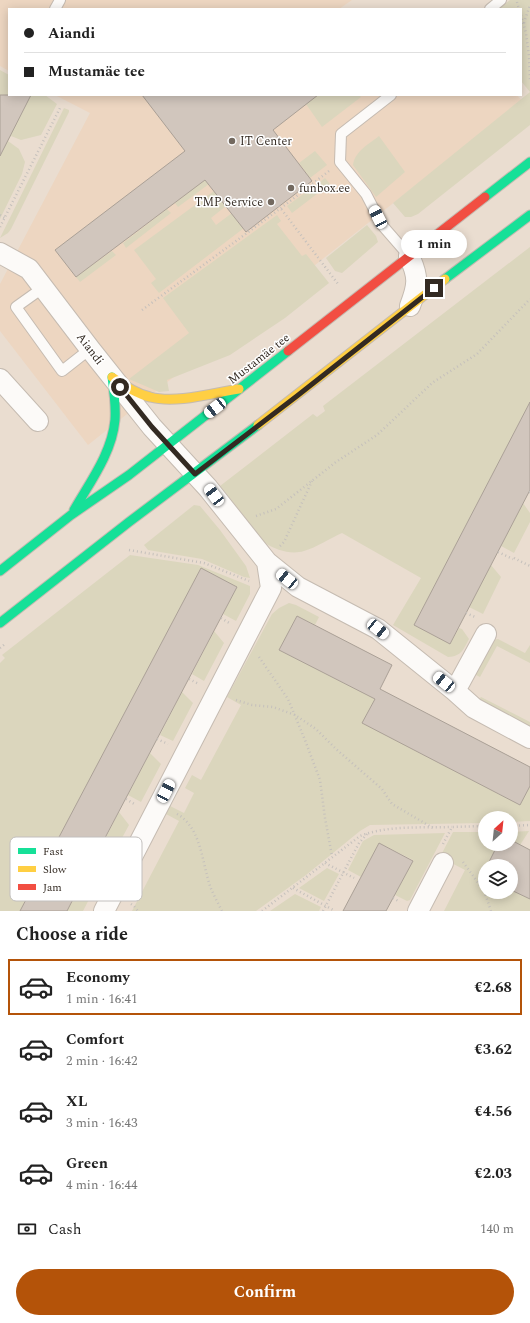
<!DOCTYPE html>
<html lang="en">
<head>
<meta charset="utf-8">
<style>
	:root { --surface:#fff; --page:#f6f6f6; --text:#222; --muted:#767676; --line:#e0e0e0; --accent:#b45309 }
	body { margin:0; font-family:Spectral,serif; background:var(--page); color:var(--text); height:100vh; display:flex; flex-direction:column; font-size:15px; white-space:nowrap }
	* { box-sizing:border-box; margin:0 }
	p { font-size:13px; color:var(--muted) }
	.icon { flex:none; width:22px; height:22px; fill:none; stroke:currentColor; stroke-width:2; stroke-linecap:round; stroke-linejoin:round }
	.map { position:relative; height:911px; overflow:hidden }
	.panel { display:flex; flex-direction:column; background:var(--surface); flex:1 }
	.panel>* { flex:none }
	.banner { position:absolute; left:8px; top:8px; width:514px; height:88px; border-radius:0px; box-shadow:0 2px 10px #0003; display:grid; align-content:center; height:88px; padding:0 16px; background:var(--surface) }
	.needle { width:26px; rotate:27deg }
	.tools { position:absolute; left:478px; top:811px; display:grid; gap:8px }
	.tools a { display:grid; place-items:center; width:40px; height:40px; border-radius:50%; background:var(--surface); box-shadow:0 2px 10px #0003; font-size:20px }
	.end { position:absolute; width:18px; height:18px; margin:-9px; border:5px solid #332a22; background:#fff; box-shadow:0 0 0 2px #fff }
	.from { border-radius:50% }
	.bubble { position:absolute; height:28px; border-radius:14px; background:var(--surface); box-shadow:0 2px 10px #0003; font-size:13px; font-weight:700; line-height:28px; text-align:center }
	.car { position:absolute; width:12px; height:24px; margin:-12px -6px; border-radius:5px; box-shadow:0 0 3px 1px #0007; background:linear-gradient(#fff 24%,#345 0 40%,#fff 0 76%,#345 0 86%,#fff 0) }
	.banner b { display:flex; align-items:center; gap:14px; height:38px; font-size:15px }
	.banner b+b { border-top:1px solid var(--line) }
	.banner i { width:10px; height:10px; background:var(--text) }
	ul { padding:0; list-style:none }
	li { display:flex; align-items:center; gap:12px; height:56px; margin:0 8px 6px; padding:0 8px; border:2px solid transparent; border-radius:0px }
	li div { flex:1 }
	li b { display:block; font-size:15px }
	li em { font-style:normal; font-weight:700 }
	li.active { border-color:var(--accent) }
	li>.icon { width:36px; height:36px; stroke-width:1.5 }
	h2 { padding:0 16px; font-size:18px; line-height:48px }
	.pay { display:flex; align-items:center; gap:10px; height:44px; padding:0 16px; font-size:15px }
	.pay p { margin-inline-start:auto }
	.button { display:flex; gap:8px; margin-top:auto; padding:8px 16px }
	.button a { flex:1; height:46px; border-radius:24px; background:var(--accent); color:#fff; font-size:16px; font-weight:700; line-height:46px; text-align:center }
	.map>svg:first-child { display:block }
	.built { fill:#edd6c1 }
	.green { fill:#dbd6bd }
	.building { fill:#d1c6bd; stroke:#aaa096 }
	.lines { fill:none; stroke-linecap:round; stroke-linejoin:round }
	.lane-casing { stroke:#c5bbb1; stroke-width:12 }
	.street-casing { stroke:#c5bbb1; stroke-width:22 }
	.fast-casing { stroke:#c5bbb1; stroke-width:11 }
	.slow-casing { stroke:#c5bbb1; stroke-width:11 }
	.jam-casing { stroke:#c5bbb1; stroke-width:11 }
	.path { stroke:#c5c0bc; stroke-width:2.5; stroke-dasharray:1 3; stroke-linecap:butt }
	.lane { stroke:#fcfaf8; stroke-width:10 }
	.street { stroke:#fcfaf8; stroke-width:20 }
	.fast { stroke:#16e098; stroke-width:9 }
	.slow { stroke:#ffcf43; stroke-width:9 }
	.jam { stroke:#f24e42; stroke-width:9 }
	.route { stroke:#332a22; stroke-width:5 }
	.poi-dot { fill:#73695f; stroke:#fff; stroke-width:1.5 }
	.labels { text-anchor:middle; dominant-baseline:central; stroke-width:3; stroke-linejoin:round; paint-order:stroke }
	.poi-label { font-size:12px; fill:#332a22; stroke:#fff; text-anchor:start }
	.street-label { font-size:12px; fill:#332a22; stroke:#fff }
	.key { fill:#fff; stroke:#c2bfbd; stroke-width:1 }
	.key-label { font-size:11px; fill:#332a22 }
</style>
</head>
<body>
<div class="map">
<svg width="530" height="911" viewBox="0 0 530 911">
	<rect width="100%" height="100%" fill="#eaddd0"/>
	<path class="built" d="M0 0H352L339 9H9V71L0 66Z
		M55 95H517L522 101 88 445 0 331V284L90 113Z"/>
	<path class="green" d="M510 0H530V92L521 81V9H498Z
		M0 70 9 75V95H45L57 104 41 135 21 140 11 136 8 141 19 149 25 162 22 174 0 219Z
		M530 92V125L418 214 411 217H405L393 203Z
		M318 95H359L361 97 322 127 306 104Z
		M64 108 69 110V112L11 229 8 233 0 238Z
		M379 136 405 172 376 197 353 165C355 151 369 144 379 136Z
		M315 151 327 165 310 178 299 163Z
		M210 176 213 181 178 207 175 203Z
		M325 178 330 184 292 213 287 206Z
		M214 191 226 206 211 218 216 225 232 213 244 228 159 293 151 283 156 279 134 250Z
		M167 209 171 213 126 248 123 243Z
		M277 215 281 221 277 224 302 256 306 254 329 283 285 318 230 355 167 380 169 391 159 392 129 379 189 333 163 298Z
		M367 225 376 236 378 242 342 273 335 271 326 258Z
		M530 247V402L414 625 450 644 459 628 462 629 469 639C463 650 462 656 448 657L393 625 421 578 342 533C331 538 315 548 304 551 291 555 276 550 265 543L220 486 313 414 317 417 325 411 323 406Z
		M112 251 116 255 80 282 76 277Z
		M523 503 530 513V522L514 553 501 546Z
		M194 505 200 506 220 530 246 566 250 578 244 577 202 559 148 550 144 545Z
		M130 555 198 565 250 586V594L236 621 223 614 237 587 201 568 20 911H0V663L5 658 2 655Z
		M491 565 501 577 483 614 469 607Z
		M289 603 296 605 319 617 315 625 297 616 279 650 375 699 363 723 520 805 530 786V821L511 822V818H485V823L370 825 360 831 306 875 256 911H132L179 821 166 814 170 806 184 813 194 793 185 788 192 775 201 780 241 705 227 697 272 614 279 608Z
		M214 631 224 643 204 681 192 674Z
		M498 639 525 653 530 645V663L497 646 480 677 472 673 489 641Z
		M182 692 193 703 173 741 160 735Z
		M481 697 530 722V730L479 699Z
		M150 753 161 764 141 802 128 795Z
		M119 812 129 825 109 862 96 856Z
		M529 831 520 845 511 840V832Z
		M453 832H485V844H498L487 866H485V870L483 874 485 876V892H511V890L530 899V911H444L465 870 440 857Z
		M445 833 410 900 407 901 395 895 413 860 379 843 361 877 348 870 363 841 374 835Z
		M327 868 339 874 324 901 299 888Z
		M86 874 96 886 83 911H67Z
		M295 894 321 907 319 911H270Z"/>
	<path class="building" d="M0 95H31L0 156Z
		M142 95H318L273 130 312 181 246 232 205 180 76 277 55 250 185 151Z
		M530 402V490L450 644 414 625Z
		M201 568 237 587 86 874 67 911H20Z
		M297 616 392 665 380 689 530 767V786L520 805 362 723 375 699 279 650Z
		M511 840 530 850V899L511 890V866H487L498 844H511Z
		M379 843 413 861 393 898 386 911H343Z"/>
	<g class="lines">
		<defs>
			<path id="lane" d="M55 9 60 0
				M490 9 501 0
				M391 95 341 134 340 162 366 194 382 225 409 256
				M44 287 16 307 62 371 90 349"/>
			<path id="street" d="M0 253 29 269 90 349 152 427 208 488 267 562 271 588 104 911
				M409 256C419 277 418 285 410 306
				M0 379 38 421
				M267 562 298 587 378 629 455 691
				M486 634 455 691 474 708 530 738
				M418 911 443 863"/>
			<path id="fast" d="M485 197 530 162
				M445 279 530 215
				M74 510C90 482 112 453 115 420 116 406 114 391 112 377
				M0 571 71 515 129 475 288 351
				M0 623 129 522 258 425"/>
			<path id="slow" d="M112 377C124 385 136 394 150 397 176 404 213 393 239 389
				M258 425 445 279"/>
			<path id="jam" d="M288 351 485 197"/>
		</defs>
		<use href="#lane" class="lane-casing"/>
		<use href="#street" class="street-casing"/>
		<use href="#fast" class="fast-casing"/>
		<use href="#slow" class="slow-casing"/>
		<use href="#jam" class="jam-casing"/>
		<path class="path" d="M517 2 519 9
			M521 15 526 33 529 56 530 80
			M524 23 530 5
			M279 206 338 284
			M0 215 5 218
			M0 227 61 106
			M142 310 281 208 329 171
			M529 492H530
			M256 516 276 509 336 462 377 435 432 383 477 354 530 299
			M280 546 284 542 312 481
			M129 550 204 563 249 581
			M498 552 513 559
			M514 558 530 566
			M466 613 475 617
			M221 618 231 624
			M0 648 5 644
			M259 657 288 699 305 740 320 780 325 818 332 856
			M189 679 199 684
			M236 700 252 705 273 707 295 715 316 729 336 749 382 789 392 804 433 828
			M157 739 168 744
			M126 799 136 805
			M177 814C201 827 202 862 210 886 213 894 218 903 222 911
			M511 826 530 825
			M443 844 452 827 485 826
			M94 860 106 866
			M463 862 484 891 491 911
			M325 863 354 878
			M293 888 335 911
			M393 898 400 902
			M131 904 134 906 138 911
			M262 911 360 836C388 825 422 828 452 827
			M323 911 359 843 367 834"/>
		<use href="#lane" class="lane"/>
		<use href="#street" class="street"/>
		<use href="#fast" class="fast"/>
		<use href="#slow" class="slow"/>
		<use href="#jam" class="jam"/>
	</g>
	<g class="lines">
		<path class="route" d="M120 387 152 427 195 474 297 396 434 288"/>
	</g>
	<g class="poi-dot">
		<circle cx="232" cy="141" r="4"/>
		<circle cx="291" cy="188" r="4"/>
		<circle cx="271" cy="202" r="4"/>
	</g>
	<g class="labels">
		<g class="poi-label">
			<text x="240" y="141">IT Center</text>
			<text x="299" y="188">funbox.ee</text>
			<text x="263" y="202" text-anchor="end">TMP Service</text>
		</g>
		<g class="street-label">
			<text transform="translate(90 349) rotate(53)">Aiandi</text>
			<text transform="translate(259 359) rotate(-38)">Mustamäe tee</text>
		</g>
	</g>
	<rect x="10" y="837" width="132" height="64" rx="6" class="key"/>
	<rect x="18" y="848" width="18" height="6" fill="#16e098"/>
	<rect x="18" y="866" width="18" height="6" fill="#ffcf43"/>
	<rect x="18" y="884" width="18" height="6" fill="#f24e42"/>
	<g class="key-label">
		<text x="43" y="855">Fast</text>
		<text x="43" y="873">Slow</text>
		<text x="43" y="891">Jam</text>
	</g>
</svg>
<div class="tools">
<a><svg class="needle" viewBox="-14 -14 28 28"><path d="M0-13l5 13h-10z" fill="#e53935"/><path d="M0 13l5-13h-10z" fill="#767676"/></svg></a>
<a><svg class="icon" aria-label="layers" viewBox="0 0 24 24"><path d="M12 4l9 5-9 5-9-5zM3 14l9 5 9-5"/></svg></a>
</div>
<i class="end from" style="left:120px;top:387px"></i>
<i class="end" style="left:434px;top:288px"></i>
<div class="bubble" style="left:401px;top:230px;width:66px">1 min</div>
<i class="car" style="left:378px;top:217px;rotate:333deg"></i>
<i class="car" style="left:215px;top:408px;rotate:232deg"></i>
<i class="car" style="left:214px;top:495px;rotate:323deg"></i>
<i class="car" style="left:287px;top:579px;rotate:309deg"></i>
<i class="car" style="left:378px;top:629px;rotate:129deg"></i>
<i class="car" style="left:444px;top:682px;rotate:309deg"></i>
<i class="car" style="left:166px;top:791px;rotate:27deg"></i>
<div class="banner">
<b><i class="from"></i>Aiandi</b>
<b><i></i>Mustamäe tee</b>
</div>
</div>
<section class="panel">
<h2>Choose a ride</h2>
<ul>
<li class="active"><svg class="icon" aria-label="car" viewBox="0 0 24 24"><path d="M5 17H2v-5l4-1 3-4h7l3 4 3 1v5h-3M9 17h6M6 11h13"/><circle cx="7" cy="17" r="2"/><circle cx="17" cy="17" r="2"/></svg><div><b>Economy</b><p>1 min · 16:41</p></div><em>€2.68</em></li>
<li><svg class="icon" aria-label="car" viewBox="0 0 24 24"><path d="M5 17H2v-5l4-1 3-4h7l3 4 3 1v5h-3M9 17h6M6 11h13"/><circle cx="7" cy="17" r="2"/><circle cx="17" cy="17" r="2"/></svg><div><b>Comfort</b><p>2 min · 16:42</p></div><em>€3.62</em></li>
<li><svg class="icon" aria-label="car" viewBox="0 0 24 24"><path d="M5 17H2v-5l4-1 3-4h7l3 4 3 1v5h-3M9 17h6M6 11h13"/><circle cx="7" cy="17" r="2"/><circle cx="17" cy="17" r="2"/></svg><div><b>XL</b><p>3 min · 16:43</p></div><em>€4.56</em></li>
<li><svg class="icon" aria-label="car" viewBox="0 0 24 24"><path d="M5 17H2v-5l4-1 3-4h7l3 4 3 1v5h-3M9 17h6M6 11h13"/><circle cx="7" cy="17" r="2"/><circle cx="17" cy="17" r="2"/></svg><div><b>Green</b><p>4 min · 16:44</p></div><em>€2.03</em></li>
</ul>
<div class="pay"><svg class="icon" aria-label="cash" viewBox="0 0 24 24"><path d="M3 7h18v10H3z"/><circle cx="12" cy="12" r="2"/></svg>Cash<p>140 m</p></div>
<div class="button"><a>Confirm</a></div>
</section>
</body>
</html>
